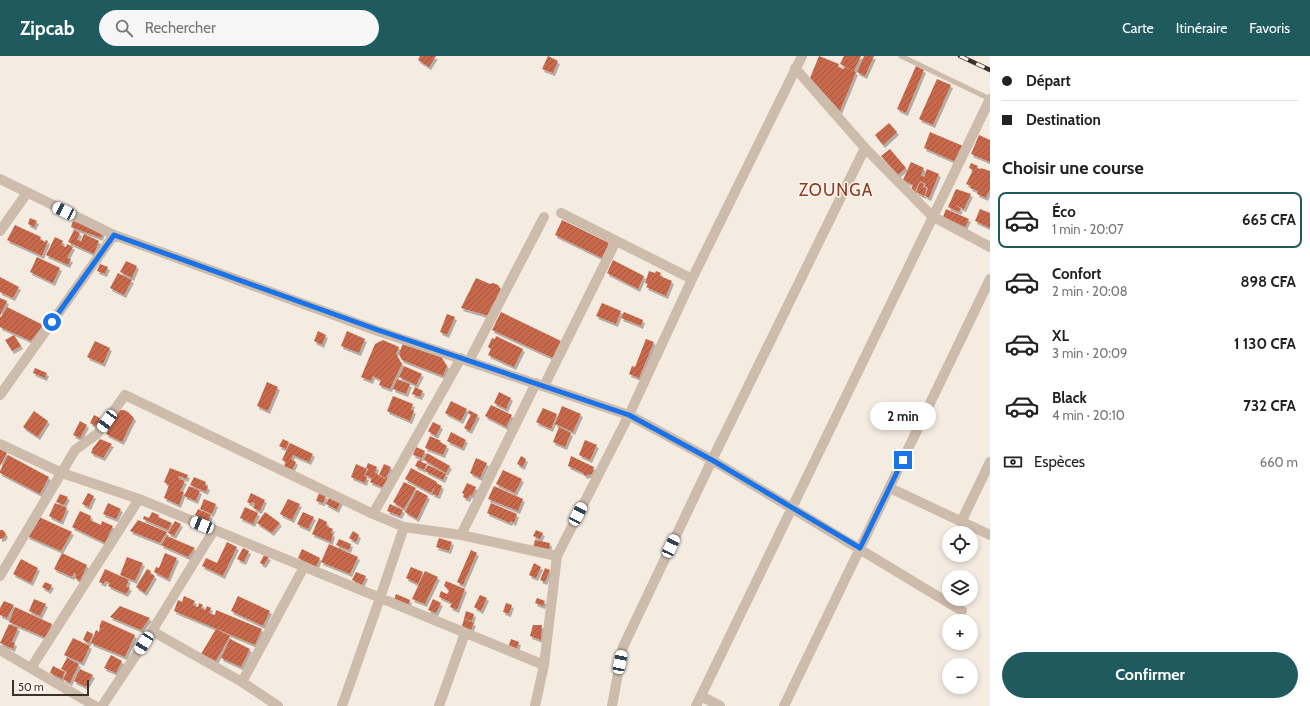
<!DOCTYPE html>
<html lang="fr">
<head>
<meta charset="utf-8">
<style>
	:root { --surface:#fff; --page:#f6f6f6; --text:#222; --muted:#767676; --line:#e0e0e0; --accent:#1f5a5e }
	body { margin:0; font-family:Cabin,sans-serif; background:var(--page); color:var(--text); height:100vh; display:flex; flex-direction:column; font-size:15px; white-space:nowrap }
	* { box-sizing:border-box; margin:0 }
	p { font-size:13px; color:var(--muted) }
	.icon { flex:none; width:22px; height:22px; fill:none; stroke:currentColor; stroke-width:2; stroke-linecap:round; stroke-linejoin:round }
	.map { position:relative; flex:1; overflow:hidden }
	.drawer { display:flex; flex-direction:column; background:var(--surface); width:320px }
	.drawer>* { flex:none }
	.guide { display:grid; align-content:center; height:88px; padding:0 12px; background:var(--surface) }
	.tools { position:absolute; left:942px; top:470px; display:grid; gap:8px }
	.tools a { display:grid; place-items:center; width:36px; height:36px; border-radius:50%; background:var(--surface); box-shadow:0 2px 6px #0003; font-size:20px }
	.scale { position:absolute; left:12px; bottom:10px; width:77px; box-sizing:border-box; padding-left:4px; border:2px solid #3b302b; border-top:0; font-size:11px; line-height:14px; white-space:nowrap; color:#3b302b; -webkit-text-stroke:3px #fbf5ee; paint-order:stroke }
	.end { position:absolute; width:18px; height:18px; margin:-9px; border:5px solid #1a73e8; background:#fff; box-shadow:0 0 0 2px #fff }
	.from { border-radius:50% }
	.bubble { position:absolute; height:28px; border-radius:14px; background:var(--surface); box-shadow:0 2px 6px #0003; font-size:13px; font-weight:700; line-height:28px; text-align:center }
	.car { position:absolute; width:12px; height:24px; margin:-12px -6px; border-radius:5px; box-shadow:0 0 3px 1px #0007; background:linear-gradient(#fff 24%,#345 0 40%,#fff 0 76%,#345 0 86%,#fff 0) }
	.guide b { display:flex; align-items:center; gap:14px; height:38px; font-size:15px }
	.guide b+b { border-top:1px solid var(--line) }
	.guide i { width:10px; height:10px; background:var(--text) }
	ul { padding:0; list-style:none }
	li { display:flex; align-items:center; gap:12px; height:56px; margin:0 8px 6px; padding:0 4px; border:2px solid transparent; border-radius:8px }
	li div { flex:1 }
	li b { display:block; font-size:15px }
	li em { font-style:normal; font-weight:700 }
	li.on { border-color:var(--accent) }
	li>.icon { width:36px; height:36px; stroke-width:1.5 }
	h2 { padding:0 12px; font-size:18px; line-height:48px }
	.pay { display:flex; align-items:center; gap:10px; height:44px; padding:0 12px; font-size:15px }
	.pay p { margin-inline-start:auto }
	.primary-button { display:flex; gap:8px; margin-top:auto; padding:8px 12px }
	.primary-button a { flex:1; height:46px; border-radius:24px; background:var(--accent); color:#fff; font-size:16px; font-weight:700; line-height:46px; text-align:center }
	header { display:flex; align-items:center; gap:24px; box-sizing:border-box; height:56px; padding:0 20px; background:var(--accent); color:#fff }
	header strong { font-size:19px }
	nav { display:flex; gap:22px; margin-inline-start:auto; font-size:14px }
	.search { width:280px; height:36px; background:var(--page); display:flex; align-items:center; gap:10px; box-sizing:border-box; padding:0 14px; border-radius:22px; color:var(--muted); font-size:15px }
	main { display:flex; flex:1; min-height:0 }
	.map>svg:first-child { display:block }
	.building { fill:url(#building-hatch); filter:url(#shadow) }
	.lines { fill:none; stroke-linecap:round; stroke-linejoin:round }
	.service { stroke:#cdbbac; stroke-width:5 }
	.minor { stroke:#cdbbac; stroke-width:10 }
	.rail-casing { stroke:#3b302b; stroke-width:4.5 }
	.rail { stroke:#fbf5ee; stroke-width:3; stroke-dasharray:9; stroke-linecap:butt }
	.route { stroke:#1a73e8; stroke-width:5 }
	.labels { text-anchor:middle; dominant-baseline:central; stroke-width:3; stroke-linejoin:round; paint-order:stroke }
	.quarter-label { font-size:17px; letter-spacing:1px; fill:#8c3b22; stroke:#fbf5ee }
</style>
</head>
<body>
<header>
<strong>Zipcab</strong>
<div class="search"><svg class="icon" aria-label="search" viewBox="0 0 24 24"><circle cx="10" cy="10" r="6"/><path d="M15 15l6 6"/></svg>Rechercher</div>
<nav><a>Carte</a><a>Itinéraire</a><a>Favoris</a></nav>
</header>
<main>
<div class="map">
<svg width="990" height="650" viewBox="0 0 990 650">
	<defs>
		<pattern id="building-hatch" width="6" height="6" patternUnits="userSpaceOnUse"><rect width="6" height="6" fill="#c8694b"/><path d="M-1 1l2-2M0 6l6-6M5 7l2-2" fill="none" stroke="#a4573f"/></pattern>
		<filter id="shadow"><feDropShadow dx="2" dy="3" stdDeviation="0" flood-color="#0004"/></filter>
	</defs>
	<rect width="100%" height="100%" fill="#f4ebe1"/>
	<path class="building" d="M420 0H436L429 11 418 4Z
		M548 0 558 5 553 17 542 13Z
		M819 0 839 8 838 11 844 13 845 11 856 16 840 55 810 22Z
		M844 0H861L854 15 840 8Z
		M864 0H874L865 20 857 16Z
		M916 10 924 14 906 57 897 53Z
		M937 23 951 29 933 69 919 63Z
		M889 67 897 76 883 89 875 79Z
		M930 76 963 90 956 106 924 92Z
		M979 79 990 84V106L971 98Z
		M890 93 906 112 898 119 881 100Z
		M911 106 924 112 921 119 924 121 927 113 939 118 929 142 925 140 928 132 924 130 926 128 920 125 915 135 911 134 913 129 903 124Z
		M971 107 978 110 977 112 981 113V112L990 115V133L986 142 977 138 978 135 970 132 971 130 966 128 973 114 969 112Z
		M920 126 924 128 923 131 927 132 924 140 916 136Z
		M956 133 971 138 964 153 955 149 961 153 959 156 948 151Z
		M946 153 969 163 965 171 943 161Z
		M980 153 990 157V172L975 165Z
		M30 162 37 165 34 171 28 168Z
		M562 164 609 187 602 202 555 179Z
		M73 165 103 175 101 182 71 171Z
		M15 169 41 181 40 183 45 186 46 184 48 185 42 200 7 184Z
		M74 174 80 177 77 184 81 185 84 178 99 185 94 198 68 186Z
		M55 181 63 185 61 189 66 191 67 188 73 191 67 202 71 203 68 209 46 199Z
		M37 201 60 212 53 227 30 216Z
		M613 204 644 220 638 233 607 217Z
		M126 205 137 210 132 222 120 216Z
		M100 208 108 211 105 218 97 215Z
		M649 215 655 217 656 215 661 217 660 220 672 225 666 240 646 231 648 228 645 227Z
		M118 217 132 224 124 239 110 232Z
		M0 221 19 231 13 242 0 236Z
		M476 222 490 228 493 227 498 229 500 232 501 235 489 260 461 252Z
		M0 242 7 245 0 260Z
		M602 247 621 255 616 268 596 260Z
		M7 251 43 269 31 285 0 271V261H1Z
		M501 256 561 285 553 302 492 274Z
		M624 256 643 264 641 270 621 262Z
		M447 258 455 261 447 279 440 276Z
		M318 275 326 279 322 289 314 285Z
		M347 275 365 283 359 297 341 290Z
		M14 279 21 290 12 295 5 284Z
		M496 280 523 293 514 311 488 299 491 293 488 291 492 282 495 283Z
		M646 283 654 286 639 322 629 318 632 310 635 311Z
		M383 284 399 291 396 298 402 308 390 333 379 329 381 324 373 320 371 325 361 321 375 288Z
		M95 285 110 292 103 308 87 301Z
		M403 287 440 299 447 310 443 320 402 304 399 298Z
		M404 310 422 318 416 329 399 321Z
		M35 312 47 317 45 322 33 317Z
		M397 323 410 328 406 338 393 333Z
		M267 326 278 331 268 355 257 350Z
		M415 331 423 335 420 341 412 338Z
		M499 336 511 342 506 353 494 347Z
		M393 340 413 348 411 353 414 355 410 365 387 355Z
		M451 345 467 353 461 365 445 357Z
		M491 349 512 359 506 371 485 360Z
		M562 350 581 358 573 376 555 368Z
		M543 352 557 358 551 373 536 366Z
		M119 354H124L128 356 134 362 122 386 106 378Z
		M469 354 478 359 470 375 464 372 471 359 468 357Z
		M34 355 48 365 38 381 23 371Z
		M94 359 100 362 96 370 90 367Z
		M80 365 87 369 80 382 73 379Z
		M433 366 441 370 436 380 428 375Z
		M559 371 571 377 565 391 553 386Z
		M451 376 466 384 462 392 447 385Z
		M430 380 441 385 440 386 447 390 443 399 425 392Z
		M100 383 112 388 103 402 91 397 93 392Z
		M283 383 289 386 286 393 279 390Z
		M585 384 597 389 590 404 579 399Z
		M290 387 313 398 309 406 293 399 291 403 296 406 292 414 284 410 286 406 282 404Z
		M416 391 425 395 422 402 413 399Z
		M0 393 7 397 0 410Z
		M427 397 450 410 446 417 424 404Z
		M8 399 49 421 40 438 0 417V415Z
		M521 400 526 403 523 411 517 408Z
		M571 400 594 411 592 418 585 420 583 417 568 410Z
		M476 402 487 407 480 422 470 417Z
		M420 403 422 404 421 406 427 408 424 414 415 410 418 404 420 405Z
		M368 407 377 411 375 417 378 418V419L386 423V421L389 422 384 432 370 426 372 422 365 419 368 413 366 412Z
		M356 408 367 413 364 420 367 421 365 427 351 421Z
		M384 408 391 411 386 422 379 419Z
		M428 409 446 418 443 424 425 415Z
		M170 412 188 419 186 423 179 420 178 422 185 425 180 435 184 436 179 449 164 442 169 429 164 426Z
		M411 412 437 426 431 437 405 423Z
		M503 414 522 423 515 437 496 428Z
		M194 421 206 426 205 429 208 431 206 436 190 429Z
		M404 426 416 432 404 453 393 446Z
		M436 427 442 430 438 440 432 438Z
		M467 427 476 431 472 440 470 439 468 443 463 441 464 438 462 437Z
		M189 430 200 435 196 445 184 440Z
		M494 430 523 443 518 455 488 443Z
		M417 434 428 440 417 463 405 456Z
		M88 437 94 440 89 451 82 448Z
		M251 437 265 444 260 455 253 452 255 447 252 446 251 448 247 446Z
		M319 437 326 440 323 447 316 445Z
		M60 438 68 441 64 449 56 446Z
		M330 440 341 445 337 454 326 448Z
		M204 443 216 448 212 458 200 453Z
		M288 443 300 448 292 464 280 458Z
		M55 447 67 452 61 466 49 460Z
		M108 447 121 453 116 463 103 458Z
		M491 447 517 458 514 467 511 465 510 467 487 457Z
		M390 448 403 454 400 460 387 455Z
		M245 451 258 457 253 468 240 462Z
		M198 453 211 459 208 465 195 459Z
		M80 455 91 460 90 464 101 469 102 465 113 470 105 487 72 471Z
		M152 456 159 459 158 461 172 467 168 474 143 463 144 460 149 462Z
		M265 456 280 467 272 477 257 467Z
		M303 456 314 461 308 473 297 468Z
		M39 461 72 476 61 495 27 480Z
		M319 462 327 466 326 470 333 473 331 477 333 478 331 486 312 478Z
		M138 464 167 476 160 487 130 475Z
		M175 465 181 468 174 480 168 477Z
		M0 474H3L6 478 4 482 0 483Z
		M536 474 543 477 540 483 533 480Z
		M353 475 359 479 356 486 349 482Z
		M167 480 195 492 188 501 161 489Z
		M439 482 452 486 449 495 436 491Z
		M339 483 351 488 349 494 336 489Z
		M535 484 550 487 549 495 533 492Z
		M227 486 237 491 223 520 202 510 206 502 217 507Z
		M329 488 358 501 350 518 321 506Z
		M243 492 249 495 244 506 237 503Z
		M302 493 320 502 316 511 298 502Z
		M471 494 477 497 463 529 457 526Z
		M62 497 87 509 80 525 75 522 76 518 74 517 72 521 54 513Z
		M165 497 177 502 168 523 154 516 156 511 159 512Z
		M264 499 269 501 264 509 260 507Z
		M127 501 143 507 135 525 120 519Z
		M21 503 38 512 31 527 13 518Z
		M534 507 541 511 536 522 529 519Z
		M411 511 423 516 418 528 406 522Z
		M545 512 550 514 545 526 540 524Z
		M105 513 129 524 126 530 130 532 126 538 108 530 110 527 105 525 104 528 99 526Z
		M147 513 151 515 150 517 155 520 145 537 136 531Z
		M425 515 438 521 425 548 412 543Z
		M356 516 366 520 362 529 352 524Z
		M446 525 465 533 457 554 450 551 452 547 439 541 441 535 447 538 449 535 447 532 444 530Z
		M45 526 52 529 49 535 42 531Z
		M396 538 410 544 408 550 394 544Z
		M480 539 487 542 481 555 474 551Z
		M184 540 195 545 193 549 198 551 199 547 203 549 201 552 205 554 207 550 211 552 209 557 215 559 216 554 262 573 255 589 174 555 178 544 182 546Z
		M238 540 270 555 263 570 231 555Z
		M537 542 545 545 543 550 535 547Z
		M34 543 46 548 40 560 29 555Z
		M433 543 441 547 436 557 428 554Z
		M4 545 14 549 7 562 0 559V552Z
		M506 547 512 549 509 558 503 556Z
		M120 550 150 562 141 574 110 561Z
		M15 551 52 568 46 582 9 566Z
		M466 555 474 558 472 565 464 563Z
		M464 563 474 567 471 574 462 570Z
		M102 564 135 579 125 601 91 587 96 574 99 576 100 571H99Z
		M9 568 18 572 12 586 15 587 13 593 0 587Z
		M533 569H542L541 584 530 580Z
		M216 573 230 580 216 605 201 598Z
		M87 575 93 578 89 587 83 584Z
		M73 582 90 590 82 607 64 599Z
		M230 583 250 593 241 611 221 602Z
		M511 583 519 586 516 595 508 592Z
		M111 599 122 605 116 617 104 612Z
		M67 602 79 608 70 627 63 623 67 616 61 613Z
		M53 610 65 616 62 623 50 617Z
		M80 613 93 619 86 631 74 625Z"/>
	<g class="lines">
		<path class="service" d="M901 0 990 43"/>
		<path class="minor" d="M795 12 865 92 932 160 990 191
			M0 123 114 179 378 275 629 359 712 404 962 555
			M561 157 692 223
			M0 175 27 137
			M469 305 544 161
			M544 330 616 185
			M0 339 114 179
			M0 388 62 417 139 443 544 609
			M890 432 990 479
			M373 458 461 302
			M961 466 990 406
			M461 479 536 327
			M0 520 75 394 97 378 125 339 373 458 404 471 461 479 557 500
			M152 575 242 626 278 650
			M0 594 95 650
			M31 612 139 443
			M242 626 304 511
			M701 640 720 650
			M102 650 152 575 214 474
			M342 650 380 542 404 471
			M439 650 465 577
			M535 650 544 609 557 500 629 359 692 223 802 0
			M612 650 623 591 712 404 865 92
			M696 650C795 448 891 245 990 43
			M784 650 990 223"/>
		<defs>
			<path id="rail" d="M960 0 990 14"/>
		</defs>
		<use href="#rail" class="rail-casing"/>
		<use href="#rail" class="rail"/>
	</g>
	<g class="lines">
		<path class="route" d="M52 266 114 179 378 274 629 359 712 404 860 492 903 404"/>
	</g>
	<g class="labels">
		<g class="quarter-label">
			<text x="836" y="134">ZOUNGA</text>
		</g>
	</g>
</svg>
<div class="tools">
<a><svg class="icon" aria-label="locate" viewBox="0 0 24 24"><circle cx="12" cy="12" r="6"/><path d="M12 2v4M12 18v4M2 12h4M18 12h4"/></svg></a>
<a><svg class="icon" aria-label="layers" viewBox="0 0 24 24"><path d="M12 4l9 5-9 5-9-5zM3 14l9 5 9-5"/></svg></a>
<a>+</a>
<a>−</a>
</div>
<div class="scale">50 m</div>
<i class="end from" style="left:52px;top:266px"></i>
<i class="end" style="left:903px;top:404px"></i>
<div class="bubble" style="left:870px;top:346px;width:66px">2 min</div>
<i class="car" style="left:64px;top:155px;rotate:296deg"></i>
<i class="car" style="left:107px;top:365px;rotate:216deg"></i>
<i class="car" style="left:578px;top:458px;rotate:27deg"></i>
<i class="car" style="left:202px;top:469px;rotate:292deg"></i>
<i class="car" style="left:671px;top:490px;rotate:25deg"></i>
<i class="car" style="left:144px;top:587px;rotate:213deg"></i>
<i class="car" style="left:620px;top:606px;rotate:11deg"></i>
</div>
<section class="drawer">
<div class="guide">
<b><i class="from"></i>Départ</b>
<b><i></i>Destination</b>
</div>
<h2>Choisir une course</h2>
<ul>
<li class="on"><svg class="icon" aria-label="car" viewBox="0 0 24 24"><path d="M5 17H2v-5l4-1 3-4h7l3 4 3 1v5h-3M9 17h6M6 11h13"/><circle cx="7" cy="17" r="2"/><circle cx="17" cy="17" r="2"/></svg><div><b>Éco</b><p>1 min · 20:07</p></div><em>665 CFA</em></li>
<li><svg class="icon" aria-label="car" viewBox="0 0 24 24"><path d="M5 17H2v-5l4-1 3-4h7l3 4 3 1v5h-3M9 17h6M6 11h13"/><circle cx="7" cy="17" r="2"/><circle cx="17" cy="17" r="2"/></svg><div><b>Confort</b><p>2 min · 20:08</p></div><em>898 CFA</em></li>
<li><svg class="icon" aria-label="car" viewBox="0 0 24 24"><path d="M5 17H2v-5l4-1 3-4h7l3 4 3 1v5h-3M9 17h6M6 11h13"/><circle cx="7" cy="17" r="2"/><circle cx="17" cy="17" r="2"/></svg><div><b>XL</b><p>3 min · 20:09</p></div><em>1 130 CFA</em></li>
<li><svg class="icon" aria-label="car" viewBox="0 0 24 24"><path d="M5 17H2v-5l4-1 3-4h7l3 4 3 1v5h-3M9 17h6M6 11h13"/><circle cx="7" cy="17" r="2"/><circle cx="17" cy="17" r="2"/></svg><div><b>Black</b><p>4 min · 20:10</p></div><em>732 CFA</em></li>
</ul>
<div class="pay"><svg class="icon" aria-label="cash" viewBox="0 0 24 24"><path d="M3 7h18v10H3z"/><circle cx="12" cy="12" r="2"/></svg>Espèces<p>660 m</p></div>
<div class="primary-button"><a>Confirmer</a></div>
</section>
</main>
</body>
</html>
